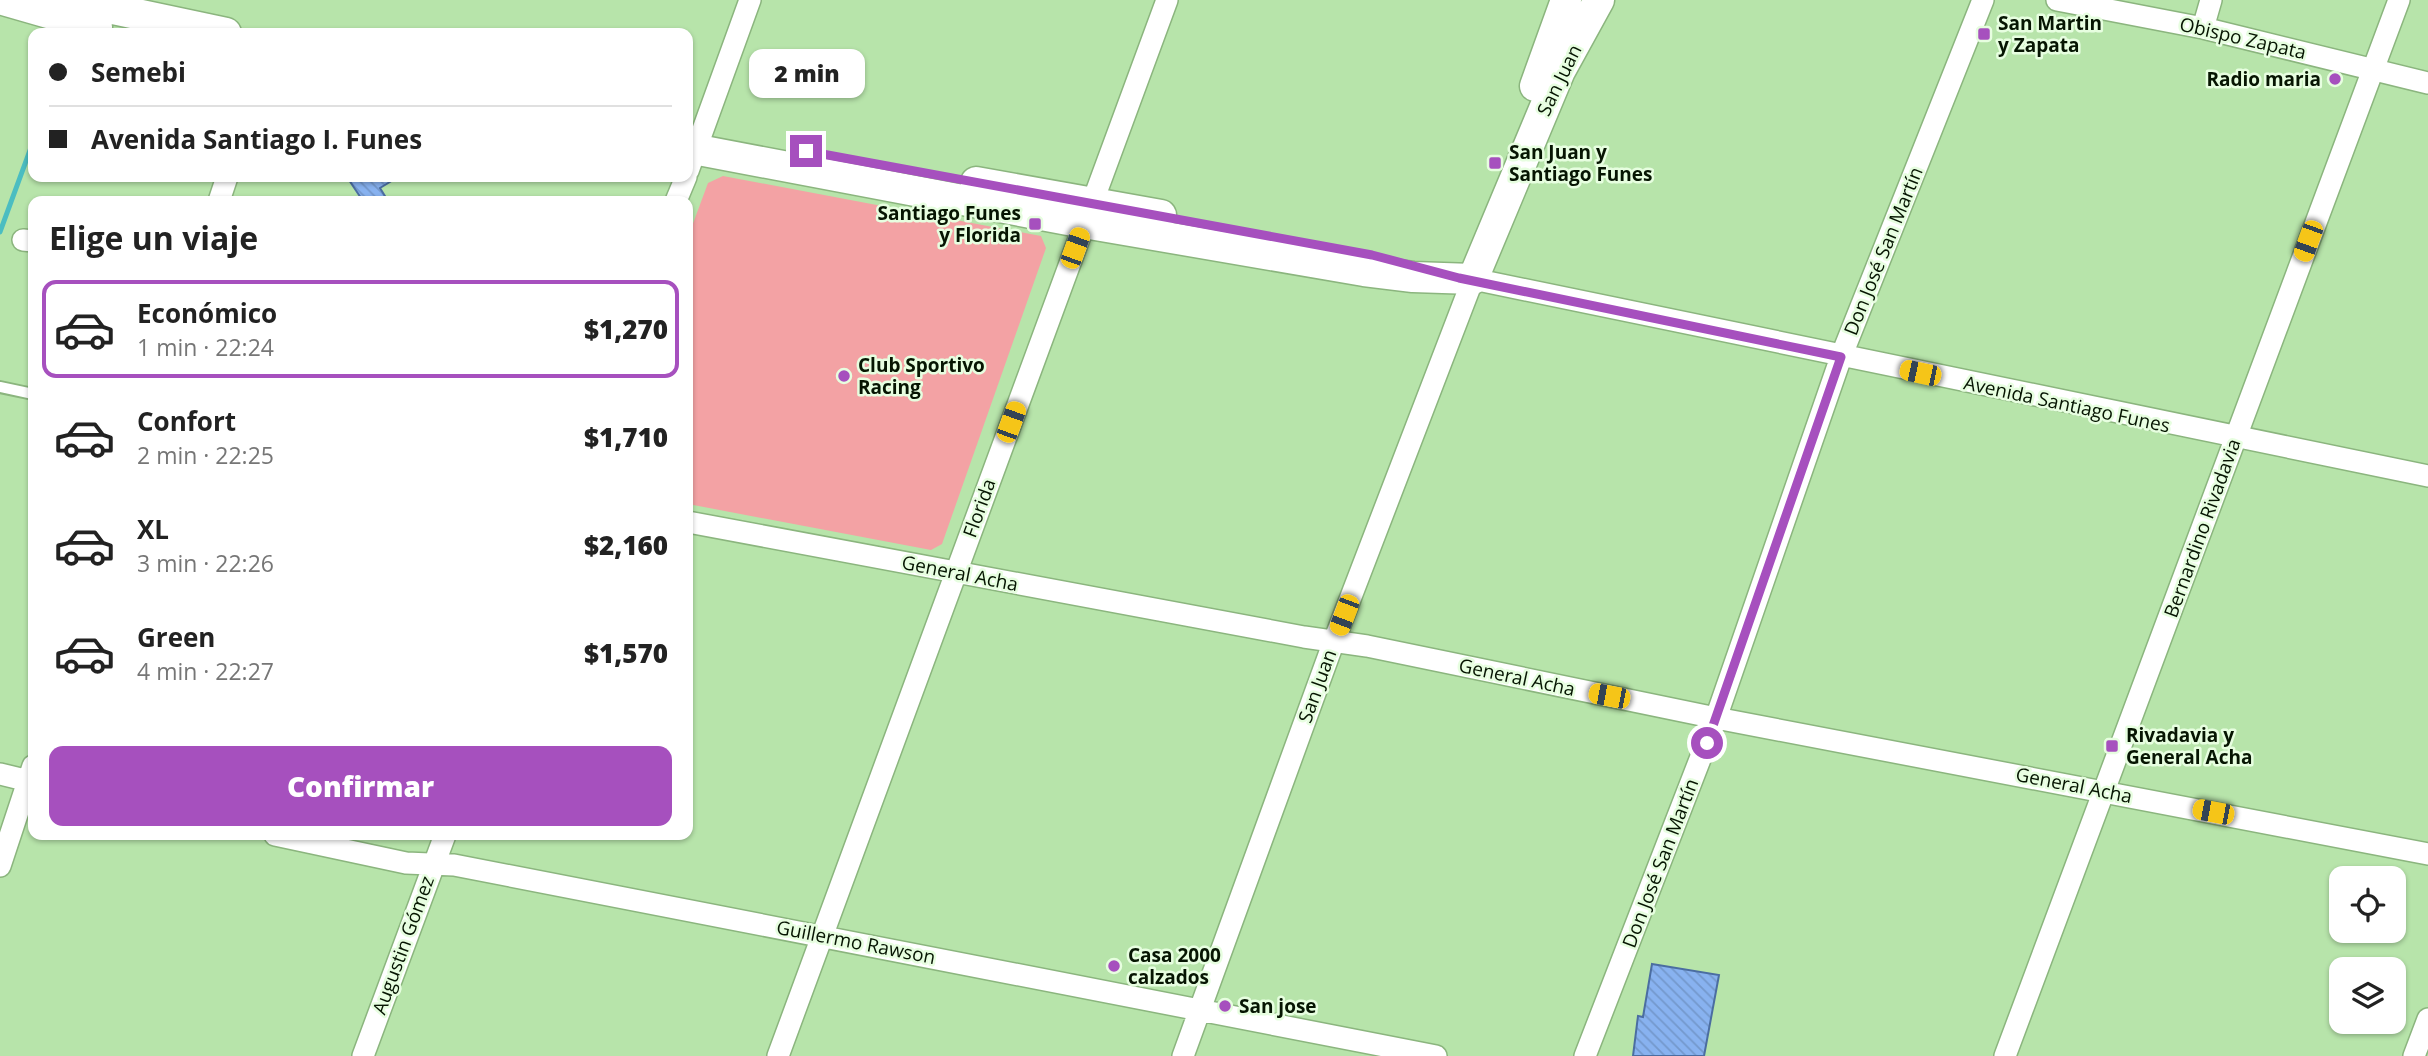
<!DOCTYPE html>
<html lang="es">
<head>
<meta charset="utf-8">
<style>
	:root { --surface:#fff; --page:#f6f6f6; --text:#222; --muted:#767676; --line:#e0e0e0; --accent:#a650be }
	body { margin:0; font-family:"Open Sans",sans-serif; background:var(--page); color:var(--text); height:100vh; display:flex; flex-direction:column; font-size:26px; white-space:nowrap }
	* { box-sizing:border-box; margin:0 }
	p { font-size:23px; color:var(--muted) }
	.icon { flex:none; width:38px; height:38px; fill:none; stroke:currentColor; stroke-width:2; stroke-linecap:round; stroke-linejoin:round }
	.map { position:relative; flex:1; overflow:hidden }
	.side { position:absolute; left:28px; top:196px; width:665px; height:644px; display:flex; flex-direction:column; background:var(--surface); border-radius:14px; box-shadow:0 2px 5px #0004 }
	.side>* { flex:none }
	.banner { position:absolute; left:28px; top:28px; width:665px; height:154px; border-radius:14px; box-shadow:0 2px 5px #0004; display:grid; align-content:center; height:154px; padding:0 21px; background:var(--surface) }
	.fabs { position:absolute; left:2329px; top:866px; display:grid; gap:14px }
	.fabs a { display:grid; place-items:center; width:77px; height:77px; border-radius:14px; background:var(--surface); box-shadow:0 2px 5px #0004; font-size:35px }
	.end { position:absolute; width:32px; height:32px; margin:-16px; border:9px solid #a650be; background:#fff; box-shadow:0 0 0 4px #fff }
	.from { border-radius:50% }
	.bubble { position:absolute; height:49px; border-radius:14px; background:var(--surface); box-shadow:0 2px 5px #0004; font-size:23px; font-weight:800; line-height:49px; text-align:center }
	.car { position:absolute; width:21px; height:42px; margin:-21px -10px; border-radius:9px; box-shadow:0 0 5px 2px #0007; background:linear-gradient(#f5c518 24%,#345 0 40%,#f5c518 0 76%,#345 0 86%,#f5c518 0) }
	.banner b { display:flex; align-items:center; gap:24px; height:66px; font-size:26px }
	.banner b+b { border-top:2px solid var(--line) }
	.banner i { width:18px; height:18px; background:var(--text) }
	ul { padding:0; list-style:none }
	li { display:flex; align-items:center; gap:21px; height:98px; margin:0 14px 10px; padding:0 7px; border:4px solid transparent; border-radius:14px }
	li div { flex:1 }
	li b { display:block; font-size:26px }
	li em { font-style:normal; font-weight:800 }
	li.selected { border-color:var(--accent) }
	li>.icon { width:63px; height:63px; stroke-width:1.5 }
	h2 { padding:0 21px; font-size:32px; line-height:84px }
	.primary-button { display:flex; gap:14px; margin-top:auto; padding:14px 21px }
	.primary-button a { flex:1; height:80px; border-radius:14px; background:var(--accent); color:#fff; font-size:28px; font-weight:800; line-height:80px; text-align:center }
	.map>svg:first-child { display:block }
	.garden { fill:#f3a2a4 }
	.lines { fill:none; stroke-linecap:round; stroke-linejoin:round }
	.stream { stroke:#4bbdc1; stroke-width:5 }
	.building { fill:url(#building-back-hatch); stroke:#4b6da1; stroke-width:2 }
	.lane-casing { stroke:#8bb57e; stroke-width:14 }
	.street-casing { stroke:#8bb57e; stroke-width:24 }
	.secondary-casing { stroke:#8bb57e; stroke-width:33 }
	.lane { stroke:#fff; stroke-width:10 }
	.street { stroke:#fff; stroke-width:21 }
	.secondary { stroke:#fff; stroke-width:30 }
	.route { stroke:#a650be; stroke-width:9 }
	.poi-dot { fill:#a650be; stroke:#e7fee0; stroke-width:2.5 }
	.labels { text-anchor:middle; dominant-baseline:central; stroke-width:5; stroke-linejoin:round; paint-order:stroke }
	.poi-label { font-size:19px; font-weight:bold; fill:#061502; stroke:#e7fee0; text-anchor:start }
	.street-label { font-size:19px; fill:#061502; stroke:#e7fee0 }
</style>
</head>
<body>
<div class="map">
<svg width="2428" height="1056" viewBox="0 0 2428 1056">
	<defs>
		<pattern id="building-back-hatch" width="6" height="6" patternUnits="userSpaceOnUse" patternTransform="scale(1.75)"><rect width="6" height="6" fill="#88b2f0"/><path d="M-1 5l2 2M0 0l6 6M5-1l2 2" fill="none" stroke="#7498cc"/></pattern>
	</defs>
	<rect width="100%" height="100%" fill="#b7e4aa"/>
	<path class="garden" d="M723 176 1041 236 1046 248 942 544 931 550 688 504V237L708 183Z"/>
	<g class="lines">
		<path class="stream" d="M0 232 33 142"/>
	</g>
	<path class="building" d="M347 177H398L380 188 388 201H363Z
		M1652 964 1719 975 1704 1056H1633L1638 1016 1643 1017Z"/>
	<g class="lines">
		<defs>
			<path id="lane" d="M0 387 33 394"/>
			<path id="street" d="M2057 0 2203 28 2428 83
				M2203 28 2211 0
				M688 171 750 0
				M219 201 227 177
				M676 201 686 177
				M23 240 33 241
				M688 522 1304 637 1367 646 1716 718 2428 854
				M0 774 33 782
				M275 835 406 863 454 865 1436 1056
				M0 866 33 766
				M363 1056 445 835
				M778 1056 1167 0
				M1183 1056 1334 641 1473 279 2428 476
				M1585 1056 1716 718 1841 357 1983 0
				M2005 1056 2399 0
				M2414 1056 2428 1019"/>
			<path id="secondary" d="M3 0 97 27
				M71 0 226 33
				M1535 86 1566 0
				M688 148 1084 223 1364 271 1413 277 1473 279
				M976 182 1161 215
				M1473 279 1560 71 1599 0"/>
		</defs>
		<use href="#lane" class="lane-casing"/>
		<use href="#street" class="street-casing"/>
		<use href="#secondary" class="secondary-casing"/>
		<use href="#lane" class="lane"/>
		<use href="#street" class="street"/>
		<use href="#secondary" class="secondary"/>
	</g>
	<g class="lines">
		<path class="route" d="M806 151 1372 255 1459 278 1841 357 1707 743"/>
	</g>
	<g class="poi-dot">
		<rect x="1977" y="27" width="14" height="14" rx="3.5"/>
		<circle cx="2335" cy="79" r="7"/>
		<rect x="1488" y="156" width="14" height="14" rx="3.5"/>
		<rect x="1028" y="217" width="14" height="14" rx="3.5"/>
		<circle cx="844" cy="376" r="7"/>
		<rect x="2105" y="739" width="14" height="14" rx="3.5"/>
		<circle cx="1114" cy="966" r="7"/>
		<circle cx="1225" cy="1006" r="7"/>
	</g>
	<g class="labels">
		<g class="poi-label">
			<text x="1998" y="23">San Martin<tspan x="1998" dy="22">y Zapata</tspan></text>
			<text x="2321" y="79" text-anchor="end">Radio maria</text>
			<text x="1509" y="152">San Juan y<tspan x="1509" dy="22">Santiago Funes</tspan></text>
			<text x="1021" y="213" text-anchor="end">Santiago Funes<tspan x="1021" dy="22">y Florida</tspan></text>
			<text x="858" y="365">Club Sportivo<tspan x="858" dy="22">Racing</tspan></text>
			<text x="2126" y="735">Rivadavia y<tspan x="2126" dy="22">General Acha</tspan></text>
			<text x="1128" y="955">Casa 2000<tspan x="1128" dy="22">calzados</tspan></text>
			<text x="1239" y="1006">San jose</text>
		</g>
		<g class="street-label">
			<text transform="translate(2243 38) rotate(13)">Obispo Zapata</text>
			<text transform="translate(1559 80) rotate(-64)">San Juan</text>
			<text transform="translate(1883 251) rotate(-68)">Don José San Martín</text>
			<text transform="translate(2067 404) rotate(12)">Avenida Santiago Funes</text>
			<text transform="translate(979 508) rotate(-70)">Florida</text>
			<text transform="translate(2202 528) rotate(-70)">Bernardino Rivadavia</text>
			<text transform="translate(960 573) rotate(11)">General Acha</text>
			<text transform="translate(1517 677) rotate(12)">General Acha</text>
			<text transform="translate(1317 686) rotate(-70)">San Juan</text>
			<text transform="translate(2074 785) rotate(11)">General Acha</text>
			<text transform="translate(1660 863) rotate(-69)">Don José San Martín</text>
			<text transform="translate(856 942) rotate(11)">Guillermo Rawson</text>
			<text transform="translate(403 945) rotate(-70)">Augustin Gómez</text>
		</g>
	</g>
</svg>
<div class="fabs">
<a><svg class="icon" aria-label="locate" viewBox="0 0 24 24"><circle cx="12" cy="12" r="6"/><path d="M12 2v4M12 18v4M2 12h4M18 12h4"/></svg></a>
<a><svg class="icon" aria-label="layers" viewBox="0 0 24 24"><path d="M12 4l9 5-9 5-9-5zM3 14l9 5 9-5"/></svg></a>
</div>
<i class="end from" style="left:1707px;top:743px"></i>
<i class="end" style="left:806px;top:151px"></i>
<div class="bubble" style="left:749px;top:49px;width:116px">2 min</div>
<i class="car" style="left:2308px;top:241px;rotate:200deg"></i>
<i class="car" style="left:1075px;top:248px;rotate:20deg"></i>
<i class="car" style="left:1920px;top:373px;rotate:282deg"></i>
<i class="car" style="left:1011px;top:422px;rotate:20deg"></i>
<i class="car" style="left:1344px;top:615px;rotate:201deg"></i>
<i class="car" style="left:1609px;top:696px;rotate:281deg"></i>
<i class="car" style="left:2213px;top:812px;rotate:281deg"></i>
<div class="banner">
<b><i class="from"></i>Semebi</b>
<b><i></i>Avenida Santiago I. Funes</b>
</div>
<section class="side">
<h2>Elige un viaje</h2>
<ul>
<li class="selected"><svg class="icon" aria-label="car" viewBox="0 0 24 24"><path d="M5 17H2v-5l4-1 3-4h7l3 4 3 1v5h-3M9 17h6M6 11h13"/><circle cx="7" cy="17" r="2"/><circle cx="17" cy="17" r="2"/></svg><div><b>Económico</b><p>1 min · 22:24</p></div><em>$1,270</em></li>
<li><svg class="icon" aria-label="car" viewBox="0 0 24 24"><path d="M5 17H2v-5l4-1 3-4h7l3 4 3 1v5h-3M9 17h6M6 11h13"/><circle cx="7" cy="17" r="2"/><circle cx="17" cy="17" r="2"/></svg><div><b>Confort</b><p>2 min · 22:25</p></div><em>$1,710</em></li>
<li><svg class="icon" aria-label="car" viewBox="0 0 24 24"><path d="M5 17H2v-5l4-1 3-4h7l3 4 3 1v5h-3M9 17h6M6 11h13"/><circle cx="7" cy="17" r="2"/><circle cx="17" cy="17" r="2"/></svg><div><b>XL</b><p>3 min · 22:26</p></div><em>$2,160</em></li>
<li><svg class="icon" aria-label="car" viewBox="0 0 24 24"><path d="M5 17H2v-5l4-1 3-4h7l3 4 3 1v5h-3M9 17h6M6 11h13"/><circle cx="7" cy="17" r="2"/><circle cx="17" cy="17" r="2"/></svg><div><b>Green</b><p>4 min · 22:27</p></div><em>$1,570</em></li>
</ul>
<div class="primary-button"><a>Confirmar</a></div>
</section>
</div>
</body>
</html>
